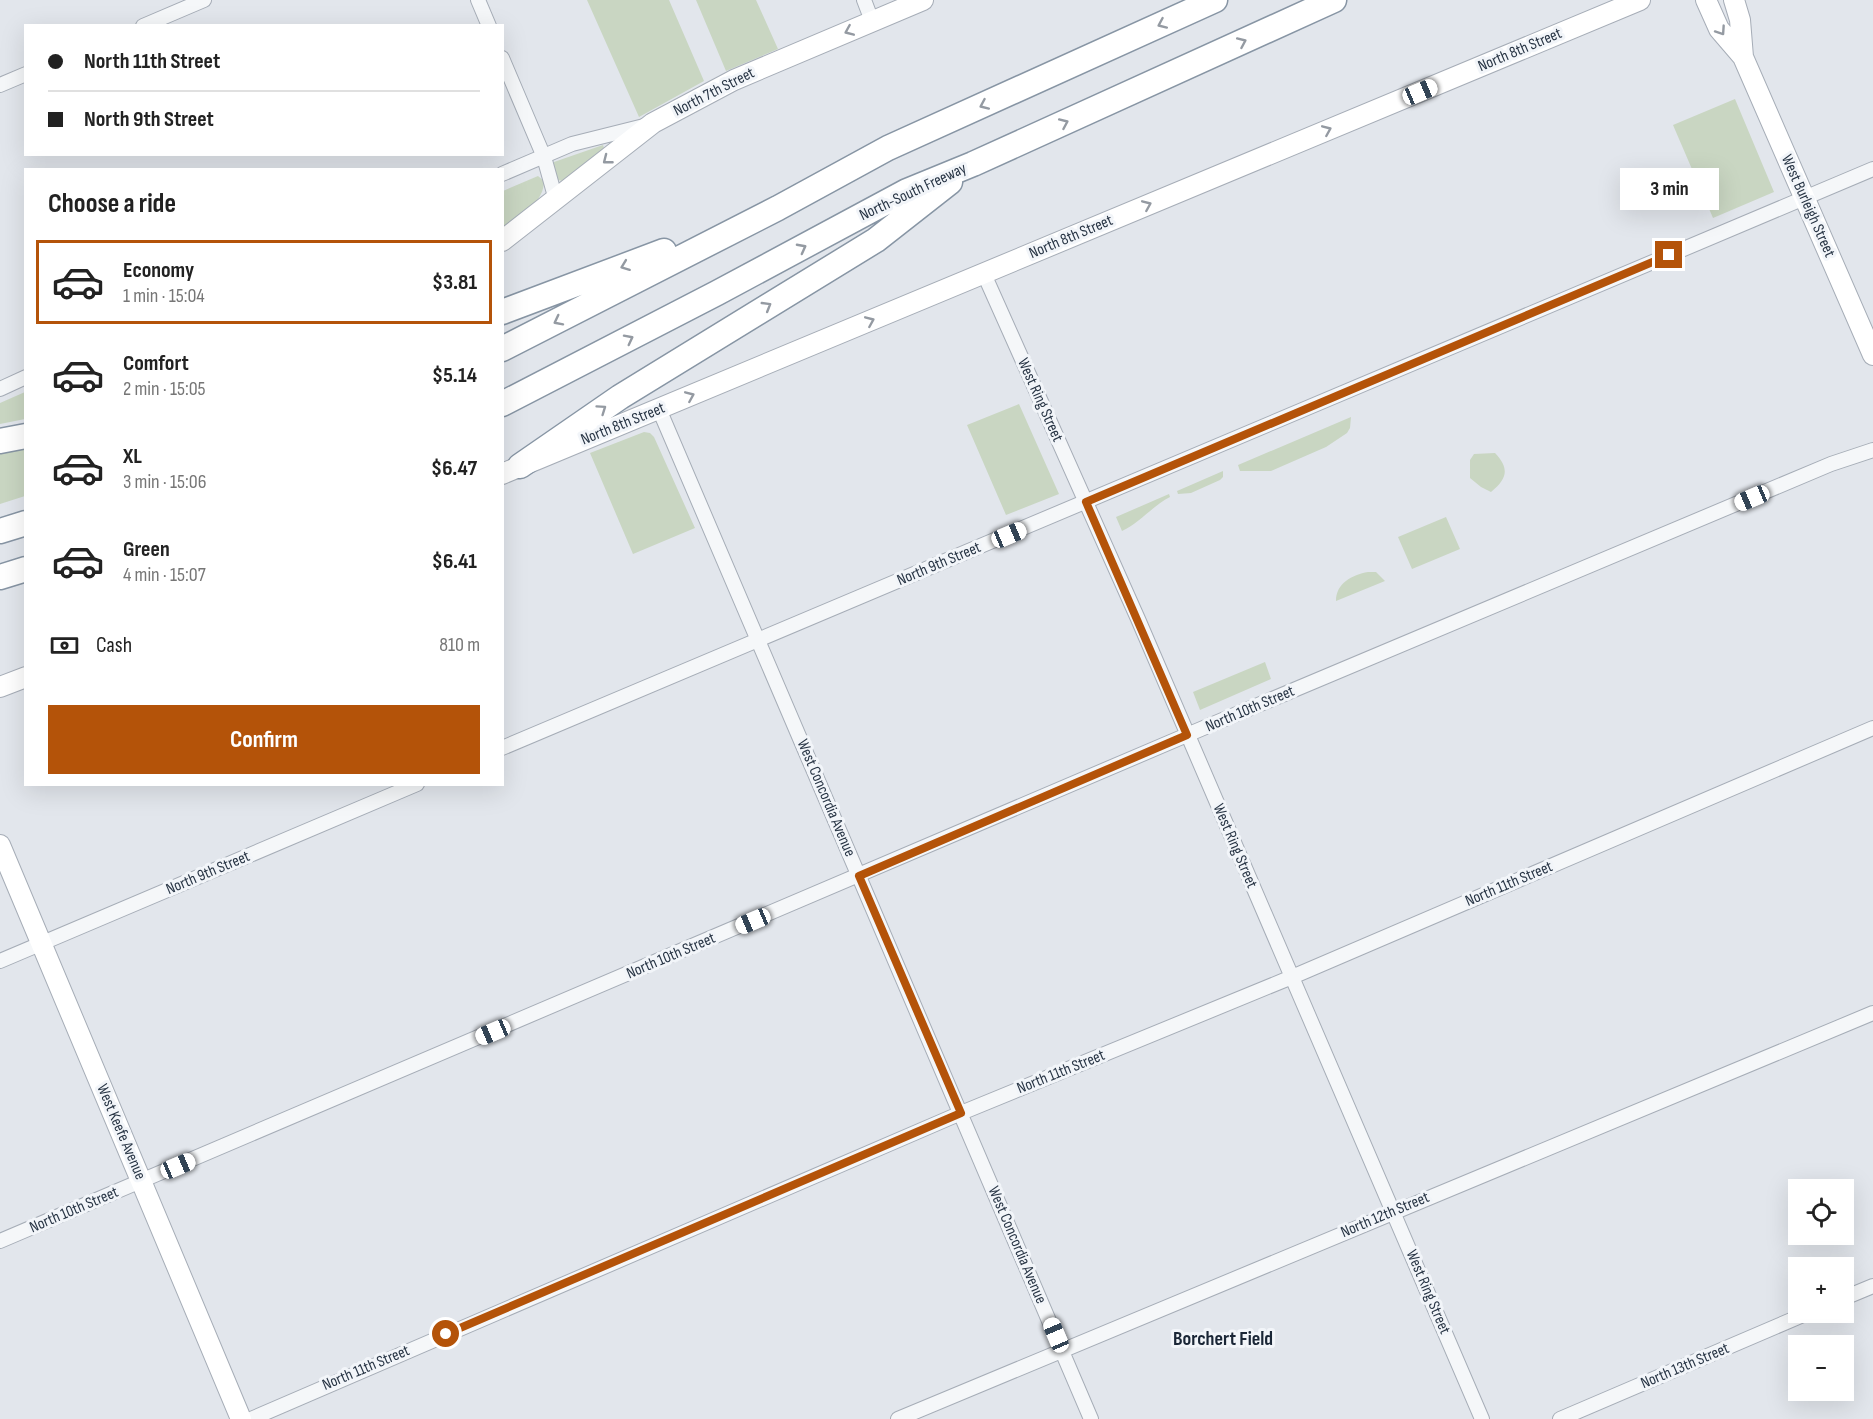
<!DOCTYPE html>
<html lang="en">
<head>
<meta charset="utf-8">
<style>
	:root { --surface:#fff; --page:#f6f6f6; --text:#222; --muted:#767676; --line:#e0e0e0; --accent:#b45309 }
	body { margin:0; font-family:"Sofia Sans Condensed",sans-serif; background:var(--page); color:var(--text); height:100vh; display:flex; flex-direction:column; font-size:22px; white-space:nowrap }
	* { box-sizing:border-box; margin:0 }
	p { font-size:20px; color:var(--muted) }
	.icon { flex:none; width:33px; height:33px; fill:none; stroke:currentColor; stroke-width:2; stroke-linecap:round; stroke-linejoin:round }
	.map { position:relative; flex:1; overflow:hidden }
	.side { position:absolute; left:24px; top:168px; width:480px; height:618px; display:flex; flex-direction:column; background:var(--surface); border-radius:0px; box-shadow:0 6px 24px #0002 }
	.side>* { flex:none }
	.hud { position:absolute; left:24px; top:24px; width:480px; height:132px; border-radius:0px; box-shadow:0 6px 24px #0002; display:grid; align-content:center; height:132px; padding:0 24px; background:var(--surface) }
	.controls { position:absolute; left:1788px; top:1179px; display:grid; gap:12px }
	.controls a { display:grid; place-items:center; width:66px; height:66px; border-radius:0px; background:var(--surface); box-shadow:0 6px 24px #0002; font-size:30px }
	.end { position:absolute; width:27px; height:27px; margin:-14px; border:8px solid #b45309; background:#fff; box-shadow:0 0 0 3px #fff }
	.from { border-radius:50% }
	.bubble { position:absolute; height:42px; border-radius:0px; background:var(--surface); box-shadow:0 6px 24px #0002; font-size:20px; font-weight:700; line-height:42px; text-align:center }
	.car { position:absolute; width:18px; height:36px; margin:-18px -9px; border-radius:8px; box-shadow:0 0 4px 2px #0007; background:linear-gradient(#fff 24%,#345 0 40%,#fff 0 76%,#345 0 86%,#fff 0) }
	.hud b { display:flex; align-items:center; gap:21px; height:57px; font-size:22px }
	.hud b+b { border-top:2px solid var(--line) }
	.hud i { width:15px; height:15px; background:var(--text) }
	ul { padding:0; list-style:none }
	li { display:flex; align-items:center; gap:18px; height:84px; margin:0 12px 9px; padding:0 12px; border:3px solid transparent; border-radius:0px }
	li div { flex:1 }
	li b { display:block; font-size:22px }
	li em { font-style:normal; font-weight:700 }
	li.selected { border-color:var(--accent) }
	li>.icon { width:54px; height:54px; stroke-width:1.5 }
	h2 { padding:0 24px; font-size:27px; line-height:72px }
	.pay { display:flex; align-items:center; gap:15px; height:66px; padding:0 24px; font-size:22px }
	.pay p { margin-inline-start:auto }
	.primary-button { display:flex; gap:12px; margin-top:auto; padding:12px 24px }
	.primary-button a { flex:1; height:69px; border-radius:0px; background:var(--accent); color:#fff; font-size:24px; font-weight:700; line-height:69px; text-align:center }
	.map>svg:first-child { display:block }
	.green { fill:#c9d6c2 }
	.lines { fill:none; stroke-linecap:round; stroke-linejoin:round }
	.street-casing { stroke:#a6adb7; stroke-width:16 }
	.secondary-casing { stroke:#a6adb7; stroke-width:22 }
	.highway-casing { stroke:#8795a4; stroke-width:27 }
	.street { stroke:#f5f7f9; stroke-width:14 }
	.secondary { stroke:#fff; stroke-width:20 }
	.highway { stroke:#fff; stroke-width:24 }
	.oneway { stroke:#949aa2 }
	.route { stroke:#b45309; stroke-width:8 }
	.labels { text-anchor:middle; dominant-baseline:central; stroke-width:6; stroke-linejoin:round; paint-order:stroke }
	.street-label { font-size:16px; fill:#283545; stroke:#f2f5f9 }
	.quarter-label { font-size:20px; font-weight:bold; fill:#1a2636; stroke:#f2f5f9 }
</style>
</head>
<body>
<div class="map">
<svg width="1873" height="1419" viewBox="0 0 1873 1419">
	<rect width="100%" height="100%" fill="#e2e6ec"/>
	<path class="green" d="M587 0H669L704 81 639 117Z
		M696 0H756L778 49 726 71Z
		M1735 99 1774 192 1713 218 1673 125Z
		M603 145 604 148 563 181 558 180 553 165 554 162Z
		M538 176 544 181C544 204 519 215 503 228V191Z
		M25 392V419L0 424V403Z
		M1019 404 1059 494 1006 515 967 425Z
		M1351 417 1350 428 1347 433 1326 447 1271 471H1240L1238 465Z
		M644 432 650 433 654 437 695 528 633 554 590 453Z
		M25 449V496L0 504V454Z
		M1495 453C1510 469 1507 479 1491 492L1481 487 1470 478V460L1474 454Z
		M1223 471V477L1220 480 1191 493 1178 494 1177 491Z
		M1169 494 1170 497C1152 506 1140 523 1122 531L1116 517Z
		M1446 517 1460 549 1412 569 1398 537Z
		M1368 572H1376L1385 581 1336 601C1336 583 1352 575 1368 572Z
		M1265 662 1271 679 1200 710 1193 692Z"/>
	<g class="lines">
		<defs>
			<path id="street" d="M478 0 489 26
				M864 0 872 21
				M143 26 204 0
				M502 58 544 157 556 200
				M0 85 26 74
				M502 174 572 144 648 125
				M984 274 1138 619 1482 1419
				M0 389 26 377
				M659 409 1091 1419
				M502 748 1873 169
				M0 961 417 784
				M0 1241 1201 729 1831 464 1873 450
				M1844 1298 1873 1286
				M251 1419 961 1113 1292 977 1873 728
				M898 1419 1873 1013
				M1560 1419 1810 1312"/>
			<path id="secondary" d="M1706 0 1719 29 1743 57 1873 355
				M1734 0 1740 20 1743 57
				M502 241 653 123 734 80 923 0
				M502 474 1640 0
				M0 687 26 677
				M0 845 241 1419"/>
			<path id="highway" d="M502 312 664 251
				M502 349 778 208 888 148 1215 0
				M502 404 717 293 907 191 973 164 1334 0
				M0 441 26 436
				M520 466 620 397 876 240 950 182
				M0 531 26 523
				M0 577 26 569"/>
		</defs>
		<use href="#street" class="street-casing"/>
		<use href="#secondary" class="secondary-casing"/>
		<use href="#highway" class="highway-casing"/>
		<use href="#street" class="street"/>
		<use href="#secondary" class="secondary"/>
		<use href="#highway" class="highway"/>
	</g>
	<defs><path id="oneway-chevron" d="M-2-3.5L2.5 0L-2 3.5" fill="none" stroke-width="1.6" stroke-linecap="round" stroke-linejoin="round" transform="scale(1.5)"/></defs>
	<g class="oneway">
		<use href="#oneway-chevron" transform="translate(1162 24) rotate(156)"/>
		<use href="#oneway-chevron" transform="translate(849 31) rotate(157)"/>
		<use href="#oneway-chevron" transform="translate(1721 31) rotate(56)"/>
		<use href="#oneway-chevron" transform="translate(1242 42) rotate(-24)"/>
		<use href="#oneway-chevron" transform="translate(984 105) rotate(156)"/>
		<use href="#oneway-chevron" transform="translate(1064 123) rotate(-24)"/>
		<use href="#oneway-chevron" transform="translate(1327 130) rotate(-23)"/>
		<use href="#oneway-chevron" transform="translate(607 160) rotate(142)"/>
		<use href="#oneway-chevron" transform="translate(1147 205) rotate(-23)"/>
		<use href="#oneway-chevron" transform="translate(802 248) rotate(-28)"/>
		<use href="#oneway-chevron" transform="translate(625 266) rotate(159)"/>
		<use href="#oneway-chevron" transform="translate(767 306) rotate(-31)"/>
		<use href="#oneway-chevron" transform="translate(558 321) rotate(153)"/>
		<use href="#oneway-chevron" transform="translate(870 321) rotate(-23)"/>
		<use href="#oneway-chevron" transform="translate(629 339) rotate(-27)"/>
		<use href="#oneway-chevron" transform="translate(690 396) rotate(-23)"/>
		<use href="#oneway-chevron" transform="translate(602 409) rotate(-35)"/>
	</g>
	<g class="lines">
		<path class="route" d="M446 1334 961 1113 859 876 1187 735 1086 502 1669 255"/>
	</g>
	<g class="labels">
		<g class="street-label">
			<text transform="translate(1520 50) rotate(-23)">North 8th Street</text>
			<text transform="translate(714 92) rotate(-27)">North 7th Street</text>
			<text transform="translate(913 192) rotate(-25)">North-South Freeway</text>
			<text transform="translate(1808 206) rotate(66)">West Burleigh Street</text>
			<text transform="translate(1071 237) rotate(-23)">North 8th Street</text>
			<text transform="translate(1040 400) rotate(66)">West Ring Street</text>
			<text transform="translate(623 424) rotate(-22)">North 8th Street</text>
			<text transform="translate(939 564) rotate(-23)">North 9th Street</text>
			<text transform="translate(1250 709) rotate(-23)">North 10th Street</text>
			<text transform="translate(826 798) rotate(67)">West Concordia Avenue</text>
			<text transform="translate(1235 846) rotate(67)">West Ring Street</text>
			<text transform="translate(208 873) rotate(-23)">North 9th Street</text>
			<text transform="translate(1509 884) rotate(-23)">North 11th Street</text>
			<text transform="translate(671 956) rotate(-23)">North 10th Street</text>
			<text transform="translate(1061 1072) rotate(-22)">North 11th Street</text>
			<text transform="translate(121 1132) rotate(67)">West Keefe Avenue</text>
			<text transform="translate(74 1210) rotate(-23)">North 10th Street</text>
			<text transform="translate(1385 1215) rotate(-23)">North 12th Street</text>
			<text transform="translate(1017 1245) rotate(67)">West Concordia Avenue</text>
			<text transform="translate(1428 1292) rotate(67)">West Ring Street</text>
			<text transform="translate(1685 1366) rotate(-23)">North 13th Street</text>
			<text transform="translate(366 1368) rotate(-23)">North 11th Street</text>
		</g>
		<g class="quarter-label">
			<text x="1223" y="1339">Borchert Field</text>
		</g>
	</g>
</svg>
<div class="controls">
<a><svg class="icon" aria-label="locate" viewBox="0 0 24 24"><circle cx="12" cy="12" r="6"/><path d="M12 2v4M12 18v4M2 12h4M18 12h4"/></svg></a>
<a>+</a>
<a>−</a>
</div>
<i class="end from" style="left:446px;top:1334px"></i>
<i class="end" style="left:1669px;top:255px"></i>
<div class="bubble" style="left:1620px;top:168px;width:99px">3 min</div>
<i class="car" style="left:1420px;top:92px;rotate:67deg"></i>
<i class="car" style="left:1752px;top:498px;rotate:247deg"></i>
<i class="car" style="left:1009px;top:535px;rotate:67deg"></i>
<i class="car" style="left:753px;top:921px;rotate:247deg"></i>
<i class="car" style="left:493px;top:1032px;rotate:247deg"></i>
<i class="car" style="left:178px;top:1166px;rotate:67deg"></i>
<i class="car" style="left:1056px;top:1335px;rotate:337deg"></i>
<div class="hud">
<b><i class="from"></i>North 11th Street</b>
<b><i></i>North 9th Street</b>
</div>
<section class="side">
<h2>Choose a ride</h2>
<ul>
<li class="selected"><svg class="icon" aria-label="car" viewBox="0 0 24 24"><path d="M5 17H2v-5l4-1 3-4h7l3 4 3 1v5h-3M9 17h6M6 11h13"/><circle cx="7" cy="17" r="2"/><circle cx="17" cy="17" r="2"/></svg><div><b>Economy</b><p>1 min · 15:04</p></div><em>$3.81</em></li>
<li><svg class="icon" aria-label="car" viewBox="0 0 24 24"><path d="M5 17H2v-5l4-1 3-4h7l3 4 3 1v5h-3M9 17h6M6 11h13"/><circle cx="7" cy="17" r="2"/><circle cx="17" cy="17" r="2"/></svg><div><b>Comfort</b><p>2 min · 15:05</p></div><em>$5.14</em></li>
<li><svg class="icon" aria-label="car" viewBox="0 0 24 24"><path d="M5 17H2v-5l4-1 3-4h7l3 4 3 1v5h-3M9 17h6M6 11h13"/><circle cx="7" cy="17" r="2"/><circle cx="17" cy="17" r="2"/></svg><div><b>XL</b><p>3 min · 15:06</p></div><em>$6.47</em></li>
<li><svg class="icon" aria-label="car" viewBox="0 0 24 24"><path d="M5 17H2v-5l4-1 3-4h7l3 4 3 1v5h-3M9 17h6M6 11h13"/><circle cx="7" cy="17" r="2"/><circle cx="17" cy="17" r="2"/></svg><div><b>Green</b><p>4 min · 15:07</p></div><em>$6.41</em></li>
</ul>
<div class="pay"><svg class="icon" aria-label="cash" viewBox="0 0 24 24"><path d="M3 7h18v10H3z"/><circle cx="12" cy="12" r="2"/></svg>Cash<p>810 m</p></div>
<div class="primary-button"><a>Confirm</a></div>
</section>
</div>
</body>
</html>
